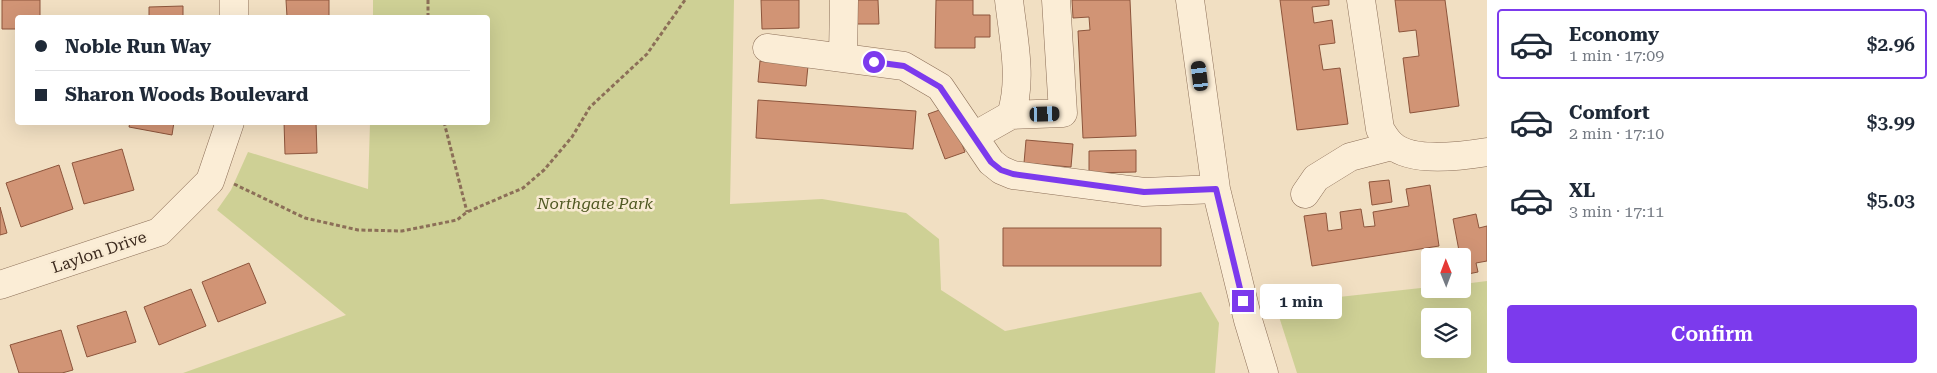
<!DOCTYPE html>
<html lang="en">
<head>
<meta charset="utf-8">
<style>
	:root { --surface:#fff; --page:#f2f2f3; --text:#1f2937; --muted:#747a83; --line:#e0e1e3; --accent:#7c3aed }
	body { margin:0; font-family:"Roboto Serif",serif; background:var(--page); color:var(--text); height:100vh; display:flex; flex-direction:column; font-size:19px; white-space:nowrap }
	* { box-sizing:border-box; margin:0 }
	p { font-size:16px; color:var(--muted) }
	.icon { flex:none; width:28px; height:28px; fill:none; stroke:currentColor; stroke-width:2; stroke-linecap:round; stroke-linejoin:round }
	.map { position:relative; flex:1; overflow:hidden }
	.details { display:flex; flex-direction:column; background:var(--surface); width:450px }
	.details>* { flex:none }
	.guide { position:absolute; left:15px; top:15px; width:475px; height:110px; border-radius:5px; box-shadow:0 5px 20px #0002; display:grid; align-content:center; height:110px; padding:0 20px; background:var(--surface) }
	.needle { width:32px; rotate:359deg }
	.controls { position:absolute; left:1421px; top:248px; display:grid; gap:10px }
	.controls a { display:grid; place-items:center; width:50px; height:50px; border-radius:5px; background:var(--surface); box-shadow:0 5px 20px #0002; font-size:25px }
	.end { position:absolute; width:22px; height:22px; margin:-11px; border:6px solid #7c3aed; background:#fff; box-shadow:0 0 0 2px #fff }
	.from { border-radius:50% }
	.bubble { position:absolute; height:35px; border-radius:5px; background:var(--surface); box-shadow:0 5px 20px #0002; font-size:16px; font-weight:600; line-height:35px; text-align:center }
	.car { position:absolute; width:15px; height:30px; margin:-15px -8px; border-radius:6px; box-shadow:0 0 4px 1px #0007; background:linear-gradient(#222 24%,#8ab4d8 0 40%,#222 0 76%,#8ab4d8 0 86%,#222 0) }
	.guide b { display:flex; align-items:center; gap:18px; height:48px; font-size:19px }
	.guide b+b { border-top:1px solid var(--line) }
	.guide i { width:12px; height:12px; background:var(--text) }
	ul { padding:9px 0 0; list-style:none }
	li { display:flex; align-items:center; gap:15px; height:70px; margin:0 10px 8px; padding:0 10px; border:2px solid transparent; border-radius:5px }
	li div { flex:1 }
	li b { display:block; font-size:19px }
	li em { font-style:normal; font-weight:600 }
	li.active { border-color:var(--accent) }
	li>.icon { width:45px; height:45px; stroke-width:1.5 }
	.button { display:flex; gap:10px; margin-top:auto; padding:10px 20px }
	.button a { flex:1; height:58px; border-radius:5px; background:var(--accent); color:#fff; font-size:20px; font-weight:600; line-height:58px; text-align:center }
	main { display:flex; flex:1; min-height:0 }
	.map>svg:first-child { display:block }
	.green { fill:#ced095; fill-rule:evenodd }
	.building { fill:#d19475; stroke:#8d553c }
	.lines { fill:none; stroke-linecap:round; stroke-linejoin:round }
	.minor-casing { stroke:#8c6f58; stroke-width:29 }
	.path { stroke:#8c6f58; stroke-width:3; stroke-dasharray:4 2.5; stroke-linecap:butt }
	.minor { stroke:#fbedd6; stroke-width:28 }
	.route { stroke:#7c3aed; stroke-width:6 }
	.labels { text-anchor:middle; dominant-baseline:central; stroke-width:5; stroke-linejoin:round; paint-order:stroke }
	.park-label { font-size:16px; font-style:italic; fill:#4f5822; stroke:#f8ead2 }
	.street-label { font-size:16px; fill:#3b291d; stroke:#f8ead2 }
</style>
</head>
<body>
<main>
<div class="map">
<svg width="1487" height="373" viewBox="0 0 1487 373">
	<rect width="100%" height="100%" fill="#f1dfc2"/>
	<path class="green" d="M373 0H734L730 204 822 199 906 213 939 239 941 290 1005 331 1201 292 1219 323 1215 373H183L346 315 217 210 231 190 248 152 368 189 370 123 488 122V18L373 17Z
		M1487 281V373H1297L1275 304 1430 287V289H1462L1463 284ZM1462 316V349H1430V316Z"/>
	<path class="building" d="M2 0H40V18H18V29H2Z
		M286 0H329V16L287 17Z
		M761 0H799V28L762 29Z
		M857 0H878L879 24H857Z
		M936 0H973V15H990V37H975V48H935Z
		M1072 0H1130L1136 136 1083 138 1078 31 1090 30 1089 17 1073 18Z
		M1280 0H1329V5L1312 7 1314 23 1332 20 1335 43 1319 45 1323 70 1340 68 1348 124 1297 130Z
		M1395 0H1445L1459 106 1410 113 1403 58 1419 56 1416 30 1399 32Z
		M183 6V18H149V7Z
		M760 61 808 66 806 86 758 82Z
		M758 100 916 111 913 149 756 138Z
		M948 107 965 152 945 159 928 114Z
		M130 122H174L172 135 129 127Z
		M284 122H316L317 153 285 154Z
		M1026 140 1073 144 1071 167 1024 163Z
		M122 149 134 190 84 204 72 163Z
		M1136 150V172L1089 173V151Z
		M59 165 73 209 21 227 6 183Z
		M1389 180 1392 202 1372 205 1369 182Z
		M1430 185 1439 246 1312 266 1304 216 1326 213 1328 231 1342 229 1340 212 1361 209 1364 227 1375 226 1373 212 1409 206 1406 189Z
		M0 207 7 233 0 235Z
		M1476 214 1479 228 1487 226V261L1476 263 1478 272 1463 275 1462 256H1460L1453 219Z
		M1003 228H1161V266H1003Z
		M249 263 266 303 218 322 202 282Z
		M191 289 206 326 159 345 144 307Z
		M126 311 136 342 87 357 77 326Z
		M61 330 73 370 62 373H19L10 345Z"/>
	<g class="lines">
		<defs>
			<path id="minor" d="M1190 0 1216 189 1248 320 1264 373
				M1361 0 1380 129C1383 134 1387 141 1392 145 1412 163 1462 156 1487 152
				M234 18V0
				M767 48 904 66 940 87 991 162 1001 170 1013 175 1144 192 1216 189
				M843 57 844 0
				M1011 115 1063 113 1056 0
				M974 136 1011 115C1023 79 1013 37 1009 0
				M1305 194 1316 178 1350 157 1392 146
				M0 285 159 232 210 181 230 122"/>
		</defs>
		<use href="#minor" class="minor-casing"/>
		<path class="path" d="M428 0V18
			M444 122 467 212
			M234 184 305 218 358 230 402 231 457 220 467 212 523 188 544 170 572 137 590 107 647 54 685 0"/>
		<use href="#minor" class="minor"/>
	</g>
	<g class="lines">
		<path class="route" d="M874 62 904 66 940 87 991 162 1001 170 1013 174 1144 192 1216 189 1243 301"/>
	</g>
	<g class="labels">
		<g class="park-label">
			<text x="595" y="203">Northgate Park</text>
		</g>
		<g class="street-label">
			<text transform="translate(99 252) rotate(-19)">Laylon Drive</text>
		</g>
	</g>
</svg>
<div class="controls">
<a><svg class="needle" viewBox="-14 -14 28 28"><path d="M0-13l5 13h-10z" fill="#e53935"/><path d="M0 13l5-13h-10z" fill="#747a83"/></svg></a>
<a><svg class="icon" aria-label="layers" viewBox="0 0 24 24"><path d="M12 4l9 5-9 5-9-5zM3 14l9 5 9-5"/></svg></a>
</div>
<i class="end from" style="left:874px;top:62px"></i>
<i class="end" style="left:1243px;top:301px"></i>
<div class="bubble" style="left:1260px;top:284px;width:82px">1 min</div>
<i class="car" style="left:1200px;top:76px;rotate:353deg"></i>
<i class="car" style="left:1045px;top:114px;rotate:88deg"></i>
<div class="guide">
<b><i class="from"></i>Noble Run Way</b>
<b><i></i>Sharon Woods Boulevard</b>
</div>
</div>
<section class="details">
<ul>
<li class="active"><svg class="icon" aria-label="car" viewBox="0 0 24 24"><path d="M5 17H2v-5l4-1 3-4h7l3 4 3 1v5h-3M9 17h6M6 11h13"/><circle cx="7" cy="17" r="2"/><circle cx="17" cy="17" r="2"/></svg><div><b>Economy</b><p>1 min · 17:09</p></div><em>$2.96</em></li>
<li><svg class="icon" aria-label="car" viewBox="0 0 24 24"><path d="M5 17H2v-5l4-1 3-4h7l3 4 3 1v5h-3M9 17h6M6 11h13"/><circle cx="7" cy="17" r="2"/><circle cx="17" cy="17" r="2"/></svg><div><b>Comfort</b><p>2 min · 17:10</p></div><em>$3.99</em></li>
<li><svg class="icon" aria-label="car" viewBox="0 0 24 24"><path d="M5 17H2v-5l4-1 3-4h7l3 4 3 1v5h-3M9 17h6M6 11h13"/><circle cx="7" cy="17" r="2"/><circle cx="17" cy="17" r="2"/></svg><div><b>XL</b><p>3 min · 17:11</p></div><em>$5.03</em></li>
</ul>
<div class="button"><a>Confirm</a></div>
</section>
</main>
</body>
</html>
